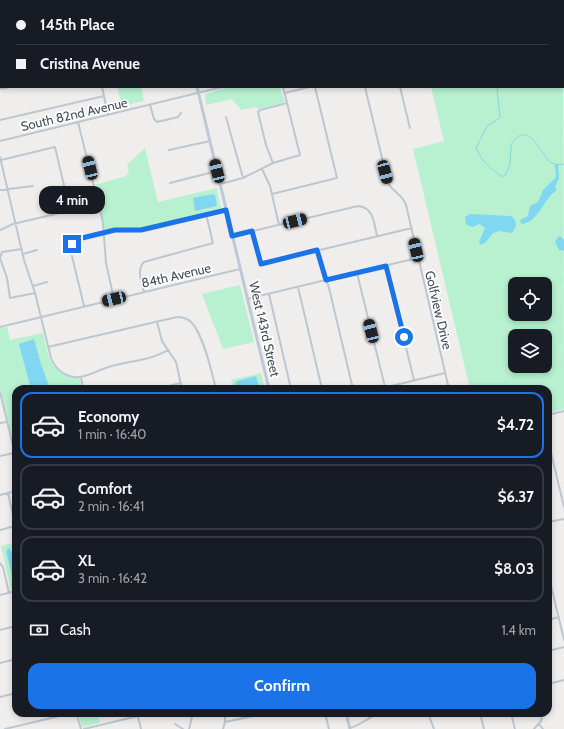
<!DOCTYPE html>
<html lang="en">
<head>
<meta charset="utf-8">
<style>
	:root { --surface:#171b24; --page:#242831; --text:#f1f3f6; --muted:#9ea1a6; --line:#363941; --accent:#1a73e8 }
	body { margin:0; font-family:Cabin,sans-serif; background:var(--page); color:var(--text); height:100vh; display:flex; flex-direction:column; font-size:15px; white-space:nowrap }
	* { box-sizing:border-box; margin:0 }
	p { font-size:13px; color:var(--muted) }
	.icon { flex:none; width:22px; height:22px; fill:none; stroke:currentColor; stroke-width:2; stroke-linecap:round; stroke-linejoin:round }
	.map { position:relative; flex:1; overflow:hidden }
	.panel { position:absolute; left:12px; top:385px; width:540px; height:332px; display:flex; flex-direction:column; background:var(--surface); border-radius:12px; box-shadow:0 2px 6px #0003 }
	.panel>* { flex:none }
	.guide { position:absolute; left:0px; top:0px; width:564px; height:88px; box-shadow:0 2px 6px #0003; display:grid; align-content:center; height:88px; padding:0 16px; background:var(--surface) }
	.controls { position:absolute; left:508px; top:277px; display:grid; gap:8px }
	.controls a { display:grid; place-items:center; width:44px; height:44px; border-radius:8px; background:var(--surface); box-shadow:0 2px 6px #0003; font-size:20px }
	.end { position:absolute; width:18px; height:18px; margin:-9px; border:5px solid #1a73e8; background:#fff; box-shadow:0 0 0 2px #fff }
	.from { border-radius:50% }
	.bubble { position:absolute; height:28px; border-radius:12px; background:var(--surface); box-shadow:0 2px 6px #0003; font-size:13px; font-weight:700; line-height:28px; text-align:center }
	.car { position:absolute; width:12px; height:24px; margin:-12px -6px; border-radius:5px; box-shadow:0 0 3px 1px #0007; background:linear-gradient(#222 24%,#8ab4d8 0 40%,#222 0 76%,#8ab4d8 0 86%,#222 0) }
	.guide b { display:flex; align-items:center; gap:14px; height:38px; font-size:15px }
	.guide b+b { border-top:1px solid var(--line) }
	.guide i { width:10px; height:10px; background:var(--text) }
	ul { padding:7px 0 0; list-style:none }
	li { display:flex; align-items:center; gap:12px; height:66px; margin:0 8px 6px; padding:0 8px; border:2px solid var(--line); border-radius:12px }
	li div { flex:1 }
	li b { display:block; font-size:15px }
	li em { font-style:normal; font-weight:700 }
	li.active { border-color:var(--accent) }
	li>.icon { width:36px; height:36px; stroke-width:1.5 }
	.pay { display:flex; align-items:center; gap:10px; height:44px; padding:0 16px; font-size:15px }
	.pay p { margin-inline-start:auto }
	.action { display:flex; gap:8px; margin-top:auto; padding:8px 16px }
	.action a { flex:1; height:46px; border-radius:12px; background:var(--accent); color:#fff; font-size:16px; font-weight:700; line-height:46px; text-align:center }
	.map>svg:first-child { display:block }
	.green { fill:#b7f1d0; fill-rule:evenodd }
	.water { fill:#81d6f1 }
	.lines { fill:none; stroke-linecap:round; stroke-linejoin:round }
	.stream { stroke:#81d6f1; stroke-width:1 }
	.minor { stroke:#bcc7d0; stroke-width:2 }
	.secondary { stroke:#bec9d8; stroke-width:3 }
	.route { stroke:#1a73e8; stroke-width:5 }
	.labels { text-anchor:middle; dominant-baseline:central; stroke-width:3.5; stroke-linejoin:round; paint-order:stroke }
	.street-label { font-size:13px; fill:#44505c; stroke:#fff }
</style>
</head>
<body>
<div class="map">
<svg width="564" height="729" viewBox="0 0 564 729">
	<rect width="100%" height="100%" fill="#f0eded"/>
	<path class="green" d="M563 7 564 409 548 413V389H470L413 149 444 141 431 87H563ZM515 284H545V314H515ZM515 336H545V366H515Z
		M117 87H141L144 101 122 106Z
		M229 87H282L280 89 285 102 258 109 256 107 241 110 232 99 206 105 205 94Z
		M145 148 158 202 217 188 221 208 141 229 105 231 95 185 126 176 129 171 127 165Z
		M240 285 254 342 223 349 202 294Z
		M7 327 10 340 43 333C50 362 49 371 80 379L81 389H16V455L0 387V328Z
		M261 373 265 389H233L231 380Z
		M16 542V557L11 549 6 551 16 588 11 590 1 546Z
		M78 713H98L100 723 82 727Z"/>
	<path class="water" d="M555 164 558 165 559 178 555 187 557 190C543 198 540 222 521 224L520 220 528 216 530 206 538 202 543 190 556 177Z
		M213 194 215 195 217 206 195 211 193 198Z
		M470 214 511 216 515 220 516 226 512 233 500 231 493 233 485 243 481 245 479 242 485 228 480 224 472 227 466 224 465 217Z
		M560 236 564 240V251L559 250 555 242 557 238Z
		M34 339 41 364 50 389H31L19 344Z
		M256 376 260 389H236L235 383 237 381Z
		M9 548 16 557V584L13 580 6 551Z"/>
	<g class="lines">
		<path class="stream" d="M459 0 460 1
			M497 87 500 118 487 126 476 148 481 158 493 170 501 176H505L510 164 511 145C527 118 539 151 549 161 554 165 559 165 564 164"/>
		<path class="minor" d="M196 0V1
			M227 0V1
			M294 0V1
			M376 0 377 1
			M512 0V1
			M23 1 27 0
			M108 1 111 0
			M563 5H564
			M0 6H1
			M0 58H1
			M102 87 108 115
			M365 87 388 183C393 192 403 195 406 205L449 389
			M400 87 410 128
			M0 89 9 87
			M285 93 309 87
			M150 105 154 119 157 122 178 117 181 113
			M226 117 243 178
			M0 120 104 96
			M78 122 103 223 106 263 114 299
			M0 141 222 87
			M169 150 210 141
			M0 157 24 260 35 293 51 358C55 368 63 375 74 377 83 379 94 372 103 369 123 361 148 362 168 350
			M1 160 55 147 70 211
			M273 163 266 145 258 112 260 110 287 103
			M262 169 270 186 279 225
			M170 183 217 171
			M220 184 243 178 273 163 300 155 283 87
			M0 190 33 186
			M272 194 337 178 315 87
			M0 230 13 224 98 204
			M252 231 261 264 412 228
			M232 236 358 206C374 207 374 224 377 236
			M317 250 329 288 353 389
			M23 254 37 250
			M0 258 7 278 10 298 35 293
			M0 258 2 252 22 249
			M386 266 414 380
			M357 273 385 387
			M33 286 47 282
			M298 287 322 389
			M144 292C142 283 136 270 144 262L213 243 206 214
			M269 294 291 389
			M247 299 417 258
			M84 306 71 252 72 244 77 240 115 230H141L226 210
			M157 322 162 341 176 362 182 389
			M0 327 240 269
			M48 347 177 317C182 317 187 318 191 322 203 333 212 373 216 389
			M81 377 83 389
			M155 389 181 383
			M379 389 445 373
			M0 392 16 458
			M548 415 564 411
			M0 423 7 422
			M548 440 564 507
			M0 456 14 453
			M8 493 16 529
			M0 495 16 491
			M548 522 564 519
			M0 530 15 526
			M0 563 3 567 9 593
			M548 573 564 640
			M0 595 16 591
			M548 620 559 617
			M0 630 16 626
			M548 651 564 647
			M0 663 16 659
			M548 684 564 680
			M0 697 16 693
			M76 713 81 729
			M137 713 141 729
			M325 713 329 729
			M391 713H392
			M428 713 434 729
			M480 713 484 729
			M511 713 515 729
			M225 722 268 713
			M175 724 183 729
			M539 724 543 729
			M350 728C362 725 369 716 381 713
			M5 729 72 713
			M84 729 138 716
			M189 729 193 713
			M223 729 225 722V713
			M534 729 541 721 543 713"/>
		<path class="secondary" d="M176 0V1
			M197 87 269 389
			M346 713 350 729"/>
	</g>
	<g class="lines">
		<path class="route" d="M72 244 82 238 115 230H141L226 210 232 236 252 231 261 264 317 250 326 280 386 266 404 337"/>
	</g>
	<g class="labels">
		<g class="street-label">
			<text transform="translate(74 114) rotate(-13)">South 82nd Avenue</text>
			<text transform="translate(176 275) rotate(-13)">84th Avenue</text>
			<text transform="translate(439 310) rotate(77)">Golfview Drive</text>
			<text transform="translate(265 329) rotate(77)">West 143rd Street</text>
		</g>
	</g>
</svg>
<div class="controls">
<a><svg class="icon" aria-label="locate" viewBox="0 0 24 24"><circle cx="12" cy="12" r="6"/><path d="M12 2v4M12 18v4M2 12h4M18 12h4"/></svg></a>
<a><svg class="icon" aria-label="layers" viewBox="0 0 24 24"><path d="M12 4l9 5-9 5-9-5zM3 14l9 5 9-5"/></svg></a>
</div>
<i class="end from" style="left:404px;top:337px"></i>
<i class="end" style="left:72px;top:244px"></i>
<div class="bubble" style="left:39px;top:186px;width:66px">4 min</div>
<i class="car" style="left:90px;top:168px;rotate:346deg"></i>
<i class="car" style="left:217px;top:171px;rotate:346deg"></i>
<i class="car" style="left:385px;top:172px;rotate:165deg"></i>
<i class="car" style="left:295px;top:221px;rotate:76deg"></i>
<i class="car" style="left:416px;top:250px;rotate:347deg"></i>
<i class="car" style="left:114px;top:299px;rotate:257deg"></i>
<i class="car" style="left:371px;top:331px;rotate:346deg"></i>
<div class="guide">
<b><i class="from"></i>145th Place</b>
<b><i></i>Cristina Avenue</b>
</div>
<section class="panel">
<ul>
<li class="active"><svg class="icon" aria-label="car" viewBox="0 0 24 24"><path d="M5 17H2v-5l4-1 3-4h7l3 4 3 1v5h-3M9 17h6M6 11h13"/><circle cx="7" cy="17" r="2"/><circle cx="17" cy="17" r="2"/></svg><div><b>Economy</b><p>1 min · 16:40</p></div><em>$4.72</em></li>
<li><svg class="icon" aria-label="car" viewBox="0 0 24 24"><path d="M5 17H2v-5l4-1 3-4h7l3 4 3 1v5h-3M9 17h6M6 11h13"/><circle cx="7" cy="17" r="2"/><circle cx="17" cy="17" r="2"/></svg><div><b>Comfort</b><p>2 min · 16:41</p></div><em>$6.37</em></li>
<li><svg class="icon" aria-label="car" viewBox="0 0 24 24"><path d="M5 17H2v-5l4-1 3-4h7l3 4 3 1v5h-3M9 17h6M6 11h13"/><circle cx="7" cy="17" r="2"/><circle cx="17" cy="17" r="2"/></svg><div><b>XL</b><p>3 min · 16:42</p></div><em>$8.03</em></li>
</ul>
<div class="pay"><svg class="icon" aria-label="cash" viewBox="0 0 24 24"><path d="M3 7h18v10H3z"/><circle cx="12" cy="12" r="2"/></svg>Cash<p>1.4 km</p></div>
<div class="action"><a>Confirm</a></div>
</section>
</div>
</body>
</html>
